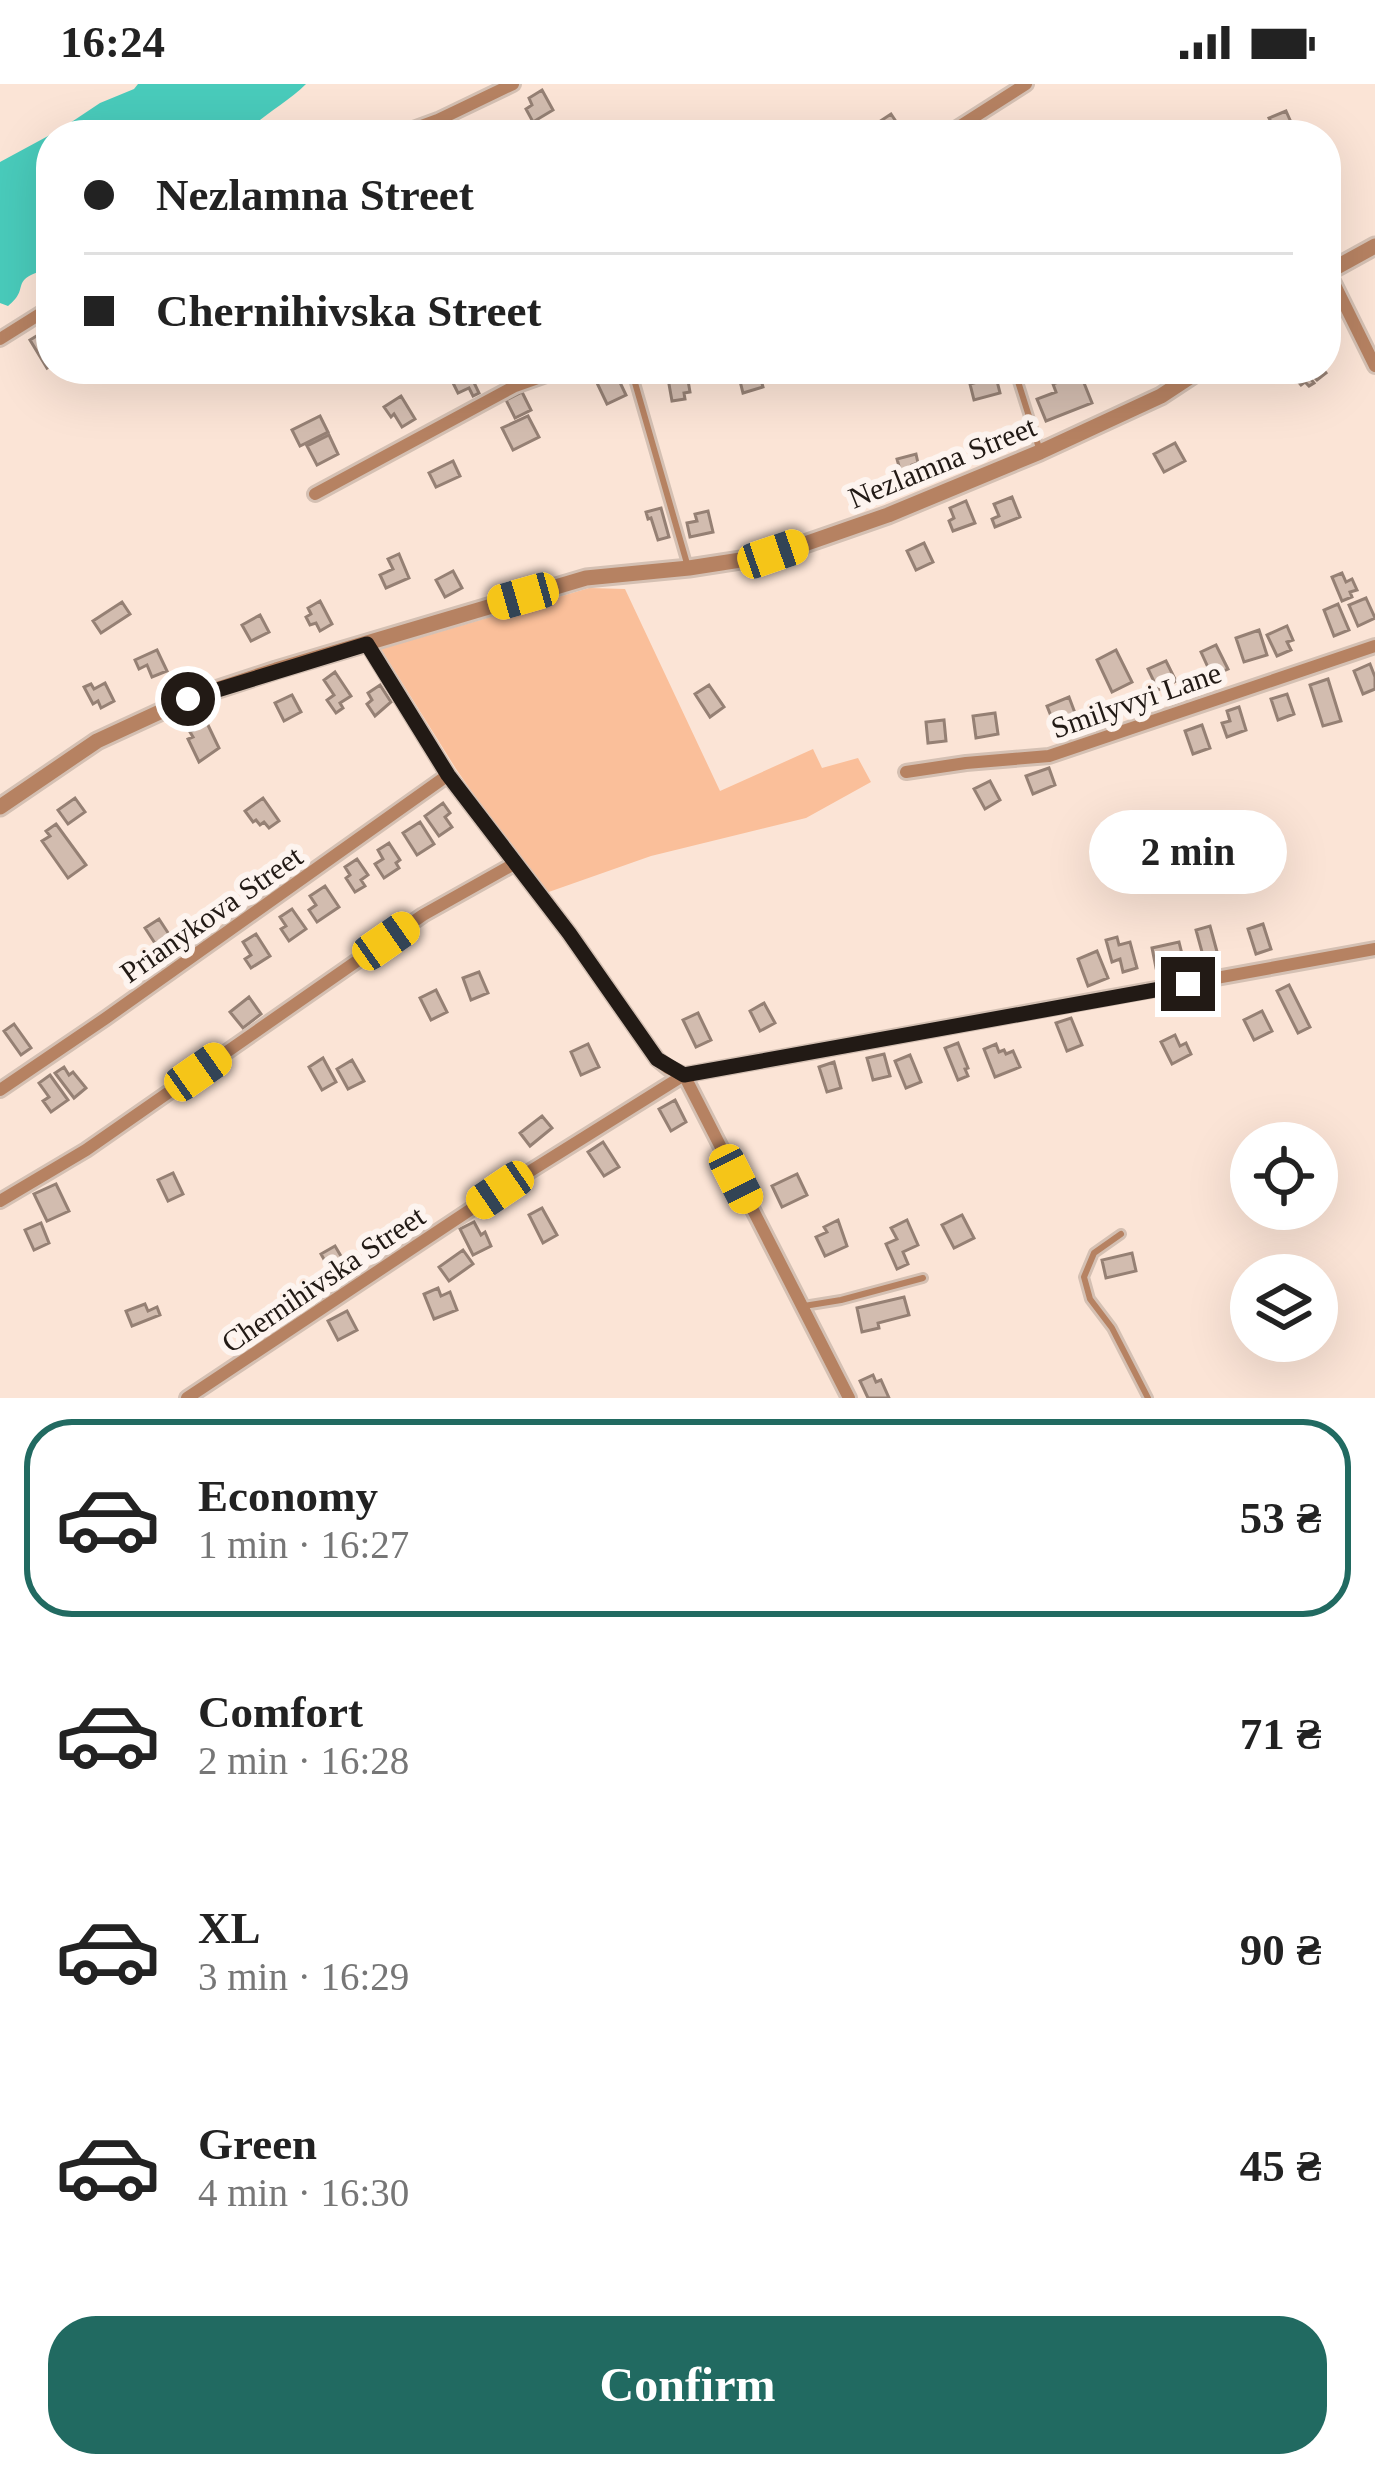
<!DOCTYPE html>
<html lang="en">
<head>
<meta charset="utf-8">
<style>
	:root { --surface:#fff; --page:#f6f6f6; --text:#222; --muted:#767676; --line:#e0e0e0; --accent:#216a61 }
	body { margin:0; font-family:"Times New Roman",serif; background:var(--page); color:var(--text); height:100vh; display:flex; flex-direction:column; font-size:45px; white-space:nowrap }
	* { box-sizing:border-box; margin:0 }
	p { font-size:39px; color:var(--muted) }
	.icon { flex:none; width:66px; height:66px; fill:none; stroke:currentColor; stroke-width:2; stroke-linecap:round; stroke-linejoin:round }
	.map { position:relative; height:1314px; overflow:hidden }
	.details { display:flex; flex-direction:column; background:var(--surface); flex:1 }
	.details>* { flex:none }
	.guide { position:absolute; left:36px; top:36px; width:1305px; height:264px; border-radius:48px; box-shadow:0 12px 48px #0002; display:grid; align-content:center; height:264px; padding:0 48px; background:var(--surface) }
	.buttons { position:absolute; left:1230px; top:1038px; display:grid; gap:24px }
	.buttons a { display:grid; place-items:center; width:108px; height:108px; border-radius:50%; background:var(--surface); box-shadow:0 12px 48px #0002; font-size:60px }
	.end { position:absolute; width:54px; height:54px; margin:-27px; border:15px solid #221a15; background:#fff; box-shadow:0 0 0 6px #fff }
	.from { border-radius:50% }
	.bubble { position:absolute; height:84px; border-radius:42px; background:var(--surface); box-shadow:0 12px 48px #0002; font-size:39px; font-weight:800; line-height:84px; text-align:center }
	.car { position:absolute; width:36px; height:72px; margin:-36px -18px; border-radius:15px; box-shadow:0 0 9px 3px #0007; background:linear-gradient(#f5c518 24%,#345 0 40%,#f5c518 0 76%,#345 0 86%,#f5c518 0) }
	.guide b { display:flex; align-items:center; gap:42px; height:114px; font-size:45px }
	.guide b+b { border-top:3px solid var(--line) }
	.guide i { width:30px; height:30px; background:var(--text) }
	ul { padding:21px 0 0; list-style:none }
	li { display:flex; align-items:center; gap:36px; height:198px; margin:0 24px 18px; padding:0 24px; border:6px solid transparent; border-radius:48px }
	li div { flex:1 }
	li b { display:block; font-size:45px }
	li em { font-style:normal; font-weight:800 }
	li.active { border-color:var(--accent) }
	li>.icon { width:108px; height:108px; stroke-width:1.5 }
	.action { display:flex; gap:24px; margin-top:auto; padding:24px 48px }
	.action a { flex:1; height:138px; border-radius:48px; background:var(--accent); color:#fff; font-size:48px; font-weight:800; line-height:138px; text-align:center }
	.status { display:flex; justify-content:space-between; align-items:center; height:84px; padding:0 60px; background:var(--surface); direction:ltr }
	.status svg { height:33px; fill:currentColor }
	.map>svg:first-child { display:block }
	.green { fill:#fabf9a }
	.water { fill:#49cbbb }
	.building { fill:#d2bcaf; stroke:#958074; stroke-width:3 }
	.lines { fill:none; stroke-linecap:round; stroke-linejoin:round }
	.service-casing { stroke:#d4c0b3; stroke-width:12 }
	.minor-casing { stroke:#d4c0b3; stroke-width:18 }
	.tertiary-casing { stroke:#d4c0b3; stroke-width:21 }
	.service { stroke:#b68262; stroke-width:6 }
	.minor { stroke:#b68262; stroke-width:12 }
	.tertiary { stroke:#b68262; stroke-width:15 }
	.route { stroke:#221a15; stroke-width:15 }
	.labels { text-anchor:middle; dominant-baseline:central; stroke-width:12; stroke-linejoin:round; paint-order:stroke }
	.street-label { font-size:30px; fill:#221a15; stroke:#fdf4ef }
</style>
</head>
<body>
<div class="status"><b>16:24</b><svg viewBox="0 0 49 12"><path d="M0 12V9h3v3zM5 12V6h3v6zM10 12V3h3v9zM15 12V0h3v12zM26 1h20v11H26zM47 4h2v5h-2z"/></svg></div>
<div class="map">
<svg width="1375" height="1314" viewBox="0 0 1375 1314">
	<rect width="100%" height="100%" fill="#fbe4d6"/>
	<path class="green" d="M589 504 625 505 720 707 813 665 822 684 858 674 871 698 806 734 651 772 543 810 456 685 381 565Z"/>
	<path class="water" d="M138 0H306C287 19 262 31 244 51H51V184C5 197 33 202 8 222L0 219V78L61 45 100 19 134 5Z"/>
	<path class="building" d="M542 6 553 26 533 38 526 25 532 21 529 14Z
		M1286 27 1294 45 1278 51H1269L1264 41 1271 38 1269 34Z
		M891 30 903 48 900 51H875L870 44Z
		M43 248 51 262V281L47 284 30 256Z
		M686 285 690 308 684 309 685 315 672 317 667 289Z
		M737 285H758L763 303 743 309Z
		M1296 285H1323L1326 289 1317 296 1313 292 1310 294 1314 299 1309 302 1305 298 1301 301 1291 289Z
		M468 286 479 309 473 312 469 304 458 309 451 295Z
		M1080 289 1092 319 1046 337 1037 315 1056 308 1053 300Z
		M616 290 626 311 607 320 597 299Z
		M996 293 1000 309 974 316 970 300Z
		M522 308 531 326 515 334 506 316Z
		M401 312 415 335 402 343 394 330 391 333 384 323Z
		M320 332 328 348 300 362 292 346Z
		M528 332 539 353 513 366 502 344Z
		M329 351 338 370 317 381 307 362Z
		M1175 359 1185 377 1164 388 1154 370Z
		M916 370 918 379 912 381 916 396 904 400 897 375Z
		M453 377 460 392 436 403 429 389Z
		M1012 413 1020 433 995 443 992 435 999 432 994 420Z
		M966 417 975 439 953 447 949 437 954 434 950 424Z
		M661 424 669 453 658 456 651 434 648 435 646 428Z
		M708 427 713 448 690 453 687 439 697 437 695 430Z
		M924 459 933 478 916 486 907 467Z
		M399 470 409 494 386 504 380 491 393 485 388 475Z
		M453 487 462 504 445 513 436 496Z
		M1342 489 1346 498 1352 495 1357 506 1350 508 1352 513 1342 517 1332 493Z
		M1366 514 1375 534 1358 542 1349 521Z
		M320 517 332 540 320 547 316 539 310 541 306 533 311 530 308 524Z
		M122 518 130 530 101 549 93 537Z
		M1338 520 1349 546 1334 552 1324 526Z
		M260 531 269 548 251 557 242 541Z
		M1287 542 1293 556 1287 558 1291 566 1277 572 1267 551Z
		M1259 546 1267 571 1244 578 1236 554Z
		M1216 561 1228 585 1212 592 1201 568Z
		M157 566 167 587 152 593 147 581 139 585 135 576Z
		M1116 566 1132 598 1112 608 1097 576Z
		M1166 577 1176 597 1158 606 1148 585Z
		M1370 580 1375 593V605L1363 610 1354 587Z
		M335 588 351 612 340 619 343 624 336 629 327 616 334 611 324 596Z
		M1328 595 1341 637 1323 642 1310 601Z
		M105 599 114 617 101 624 98 617 93 620 84 603 91 600 94 605Z
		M380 601 391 618 375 632 367 620 372 616 368 609Z
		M709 601 724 623 710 633 695 610Z
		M1287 610 1294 630 1278 636 1271 615Z
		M292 611 301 628 284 637 275 619Z
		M1069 613 1075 629 1053 637 1047 622Z
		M1239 623 1246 646 1227 653 1222 639 1230 637 1227 627Z
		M995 629 998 650 976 654 973 632Z
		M944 636 946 657 928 659 926 638Z
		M207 639 219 664 199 678 188 655 193 653 190 648Z
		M1202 641 1210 664 1193 670 1185 647Z
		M1049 684 1055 701 1033 710 1026 692Z
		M990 697 1000 716 985 725 974 705Z
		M75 714 85 728 68 740 58 726Z
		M263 714 279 737 269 744 264 738 260 741 256 736 253 738 245 727Z
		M443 719 450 729 445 733 452 743 439 752 425 732Z
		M420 738 434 760 417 771 403 749Z
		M56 740 86 781 68 794 42 757 50 752 46 747Z
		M389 759 400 776 396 779 399 784 384 794 375 780 383 775 378 766Z
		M357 775 368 791 361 796 365 802 355 808 346 794 350 791 345 783Z
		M325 802 339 823 317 838 309 826 316 821 310 812Z
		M292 825 306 845 289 857 281 845 286 842 280 833Z
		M159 835 174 858 160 867 145 844Z
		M1263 840 1271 865 1256 870 1248 845Z
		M1210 842 1219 875 1205 879 1196 846Z
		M256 850 270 872 251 884 245 875 251 871 243 858Z
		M1117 853 1119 861 1130 858 1137 884 1123 888 1120 875 1112 878 1106 856Z
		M1179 858 1184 878 1156 884 1152 864Z
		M1097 867 1108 894 1088 902 1078 875Z
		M479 888 488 909 471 916 463 894Z
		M1289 901 1310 943 1298 949 1277 907Z
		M436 906 447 928 431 936 420 914Z
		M249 913 261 930 243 944 230 928Z
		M764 919 775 939 760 947 750 927Z
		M1262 927 1272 947 1254 956 1244 936Z
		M698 929 711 956 696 963 683 936Z
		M1071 934 1082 961 1067 967 1056 939Z
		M14 940 31 964 21 971 4 947Z
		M1175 951 1180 962 1186 959 1191 970 1172 980 1161 958Z
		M958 959 968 984 965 985 968 992 958 996 945 964Z
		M588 960 599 983 581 991 571 968Z
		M996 960 999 968 1004 966 1006 970 1013 967 1020 983 995 993 984 965Z
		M884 970 890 992 873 996 867 974Z
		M910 971 921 998 906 1004 895 977Z
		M323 974 336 998 322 1006 309 983Z
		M352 976 364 997 348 1005 337 985Z
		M834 978 841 1004 827 1008 819 983Z
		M64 983 69 991 73 988 86 1004 74 1014 55 989Z
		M50 991 68 1016 51 1028 43 1017 49 1013 39 999Z
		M675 1016 686 1038 671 1047 659 1025Z
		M542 1032 552 1044 530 1062 520 1049Z
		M603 1058 619 1083 604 1092 588 1068Z
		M173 1089 183 1110 168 1117 158 1096Z
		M797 1090 807 1111 782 1123 772 1102Z
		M56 1100 69 1127 47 1137 34 1110Z
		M542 1124 557 1151 543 1159 529 1131Z
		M962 1131 974 1154 954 1164 942 1141Z
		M838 1136 847 1162 825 1172 816 1153 827 1148 824 1143Z
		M907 1136 918 1161 903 1168 908 1180 897 1185 886 1160 897 1155 891 1144Z
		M474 1138 481 1151 485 1148 491 1162 473 1171 460 1145Z
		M41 1139 49 1159 34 1166 25 1146Z
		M335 1162 348 1184 334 1193 321 1170Z
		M463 1166 473 1180 449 1197 439 1183Z
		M1132 1169 1136 1187 1106 1194 1102 1176Z
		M438 1204 441 1212 450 1208 457 1226 434 1235 424 1210Z
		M904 1213 909 1231 878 1239 879 1244 862 1248 857 1224Z
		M145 1220 148 1227 157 1223 160 1231 132 1242 126 1227Z
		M347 1227 357 1246 338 1256 328 1237Z
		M873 1291 876 1298 881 1296 889 1314H868L860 1297Z"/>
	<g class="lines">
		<defs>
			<path id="service" d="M631 285 688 483
				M1014 285 1039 364
				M1121 1150 1094 1169 1084 1193 1090 1215 1112 1244 1148 1314
				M804 1222 841 1216 923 1194"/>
			<path id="minor" d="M397 51 438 36 513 0
				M946 51 1026 0
				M1328 187 1375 282
				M0 255 51 223
				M315 410 515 302 563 285
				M367 559 448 691 569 849 657 975 668 984 684 991 849 1314
				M906 688 966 679 1049 672 1375 562
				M0 1006 106 934 448 691
				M0 1117 86 1066 423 831 514 780
				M187 1314 500 1106 684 991 1375 865"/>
			<path id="tertiary" d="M1326 189 1375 162
				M0 723 97 657 188 615 276 586 586 494 689 484 773 471 888 431 1040 368 1161 312 1202 285"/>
		</defs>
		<use href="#service" class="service-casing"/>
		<use href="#minor" class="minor-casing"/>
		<use href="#tertiary" class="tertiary-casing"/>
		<use href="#service" class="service"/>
		<use href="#minor" class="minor"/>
		<use href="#tertiary" class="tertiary"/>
	</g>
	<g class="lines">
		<path class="route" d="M188 615 367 560 448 691 569 849 657 975 684 991 1188 900"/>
	</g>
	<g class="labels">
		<g class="street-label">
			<text transform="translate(942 378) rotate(-22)">Nezlamna Street</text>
			<text transform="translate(1136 616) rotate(-19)">Smilyvyi Lane</text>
			<text transform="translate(211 830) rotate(-35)">Prianykova Street</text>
			<text transform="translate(323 1195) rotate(-34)">Chernihivska Street</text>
		</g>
	</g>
</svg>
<div class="buttons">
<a><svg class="icon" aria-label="locate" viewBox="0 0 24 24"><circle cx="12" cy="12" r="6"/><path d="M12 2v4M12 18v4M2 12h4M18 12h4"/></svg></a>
<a><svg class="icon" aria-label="layers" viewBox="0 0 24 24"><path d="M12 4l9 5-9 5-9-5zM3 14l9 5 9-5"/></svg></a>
</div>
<i class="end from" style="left:188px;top:615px"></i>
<i class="end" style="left:1188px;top:900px"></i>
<div class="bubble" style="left:1089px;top:726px;width:198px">2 min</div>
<i class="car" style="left:773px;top:470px;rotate:71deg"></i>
<i class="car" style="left:523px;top:512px;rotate:254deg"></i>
<i class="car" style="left:386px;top:857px;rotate:55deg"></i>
<i class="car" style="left:198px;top:988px;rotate:55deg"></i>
<i class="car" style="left:736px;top:1095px;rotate:153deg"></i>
<i class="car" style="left:500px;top:1106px;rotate:236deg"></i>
<div class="guide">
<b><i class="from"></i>Nezlamna Street</b>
<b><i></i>Chernihivska Street</b>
</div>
</div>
<section class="details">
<ul>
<li class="active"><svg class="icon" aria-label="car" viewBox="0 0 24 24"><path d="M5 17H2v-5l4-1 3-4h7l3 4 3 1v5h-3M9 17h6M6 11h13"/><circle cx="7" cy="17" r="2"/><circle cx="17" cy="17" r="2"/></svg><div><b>Economy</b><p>1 min · 16:27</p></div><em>53 ₴</em></li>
<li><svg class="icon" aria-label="car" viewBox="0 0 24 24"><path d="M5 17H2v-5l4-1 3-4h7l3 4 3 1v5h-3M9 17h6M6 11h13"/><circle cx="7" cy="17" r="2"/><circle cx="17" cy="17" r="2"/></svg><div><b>Comfort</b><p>2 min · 16:28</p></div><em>71 ₴</em></li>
<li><svg class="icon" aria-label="car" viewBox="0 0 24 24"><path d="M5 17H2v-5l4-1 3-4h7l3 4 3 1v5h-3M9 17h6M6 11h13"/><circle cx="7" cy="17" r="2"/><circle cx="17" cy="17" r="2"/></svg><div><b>XL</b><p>3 min · 16:29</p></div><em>90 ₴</em></li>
<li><svg class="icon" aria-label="car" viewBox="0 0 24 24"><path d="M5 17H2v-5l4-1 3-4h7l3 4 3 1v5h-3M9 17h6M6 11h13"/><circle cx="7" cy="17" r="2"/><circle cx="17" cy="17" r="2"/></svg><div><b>Green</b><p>4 min · 16:30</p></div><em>45 ₴</em></li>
</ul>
<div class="action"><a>Confirm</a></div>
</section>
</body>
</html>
